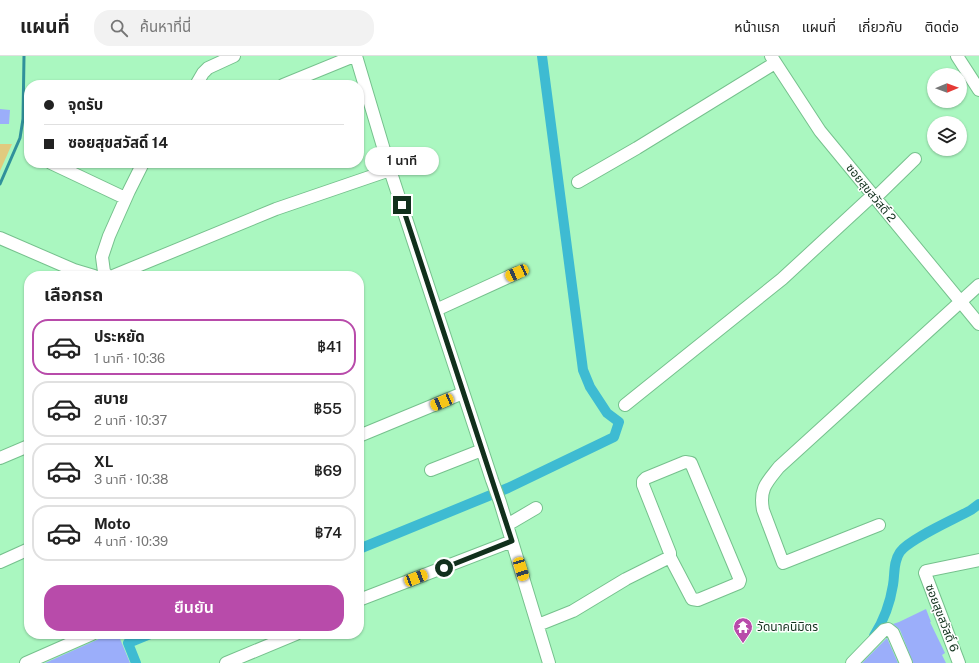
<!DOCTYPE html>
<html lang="th">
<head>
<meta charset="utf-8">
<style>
	:root { --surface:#fff; --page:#f2f2f2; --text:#222; --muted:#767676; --line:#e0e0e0; --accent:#b84baa }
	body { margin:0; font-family:"Public Sans","Noto Sans Thai",sans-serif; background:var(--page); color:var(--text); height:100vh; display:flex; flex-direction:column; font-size:15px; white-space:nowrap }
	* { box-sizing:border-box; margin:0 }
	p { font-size:13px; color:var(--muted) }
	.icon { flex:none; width:22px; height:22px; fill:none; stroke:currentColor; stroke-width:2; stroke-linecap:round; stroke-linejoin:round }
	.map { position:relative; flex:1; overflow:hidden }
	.side { position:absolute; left:24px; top:215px; width:340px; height:368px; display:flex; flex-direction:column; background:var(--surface); border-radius:16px; box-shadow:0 1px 3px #0004 }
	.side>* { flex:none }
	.top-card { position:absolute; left:24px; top:24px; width:340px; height:88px; border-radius:16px; box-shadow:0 1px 3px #0004; display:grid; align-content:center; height:88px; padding:0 20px; background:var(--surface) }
	.needle { width:26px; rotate:89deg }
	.fabs { position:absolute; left:927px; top:12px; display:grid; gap:8px }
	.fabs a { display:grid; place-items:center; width:40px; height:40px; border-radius:50%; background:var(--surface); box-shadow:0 1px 3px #0004; font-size:20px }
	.end { position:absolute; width:18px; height:18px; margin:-9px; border:5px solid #11301c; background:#fff; box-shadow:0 0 0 2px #fff }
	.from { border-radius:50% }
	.bubble { position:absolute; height:28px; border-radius:14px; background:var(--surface); box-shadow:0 1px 3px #0004; font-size:13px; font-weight:600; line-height:28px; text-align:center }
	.car { position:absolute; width:12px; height:24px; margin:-12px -6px; border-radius:5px; box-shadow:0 0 3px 1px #0007; background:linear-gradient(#f5c518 24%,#345 0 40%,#f5c518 0 76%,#345 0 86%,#f5c518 0) }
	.top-card b { display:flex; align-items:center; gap:14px; height:38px; font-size:15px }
	.top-card b+b { border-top:1px solid var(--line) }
	.top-card i { width:10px; height:10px; background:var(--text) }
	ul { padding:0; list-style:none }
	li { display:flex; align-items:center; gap:12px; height:56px; margin:0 8px 6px; padding:0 12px; border:2px solid var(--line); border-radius:16px }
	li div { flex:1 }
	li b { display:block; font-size:15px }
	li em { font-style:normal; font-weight:600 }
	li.current { border-color:var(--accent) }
	li>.icon { width:36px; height:36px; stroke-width:1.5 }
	h2 { padding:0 20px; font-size:18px; line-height:48px }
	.action { display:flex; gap:8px; margin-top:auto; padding:8px 20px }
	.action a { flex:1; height:46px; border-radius:16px; background:var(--accent); color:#fff; font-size:16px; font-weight:600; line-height:46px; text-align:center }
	header { display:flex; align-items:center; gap:24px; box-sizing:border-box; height:56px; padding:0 20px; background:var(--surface); border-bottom:1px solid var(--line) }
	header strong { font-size:19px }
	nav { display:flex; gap:22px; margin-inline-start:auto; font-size:14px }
	.search { width:280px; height:36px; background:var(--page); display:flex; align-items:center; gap:10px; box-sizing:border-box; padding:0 14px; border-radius:16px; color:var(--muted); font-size:15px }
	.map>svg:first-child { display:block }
	.green { fill:#e1ca7e }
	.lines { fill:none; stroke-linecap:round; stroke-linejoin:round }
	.stream { stroke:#30919b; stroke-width:3 }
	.canal { stroke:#3ebbd2; stroke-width:10 }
	.building { fill:#9baefa }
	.minor-casing { stroke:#76c18d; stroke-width:14 }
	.minor { stroke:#fff; stroke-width:12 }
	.route { stroke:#11301c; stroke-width:5 }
	.labels { text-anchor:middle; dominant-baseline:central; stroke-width:3; stroke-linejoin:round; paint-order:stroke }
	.street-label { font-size:12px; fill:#11301c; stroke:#fff }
	.poi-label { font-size:12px; fill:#11301c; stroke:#fff; text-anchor:start }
</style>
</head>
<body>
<header>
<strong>แผนที่</strong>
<div class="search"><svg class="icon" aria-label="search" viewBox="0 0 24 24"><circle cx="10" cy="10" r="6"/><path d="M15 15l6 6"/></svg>ค้นหาที่นี่</div>
<nav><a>หน้าแรก</a><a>แผนที่</a><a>เกี่ยวกับ</a><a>ติดต่อ</a></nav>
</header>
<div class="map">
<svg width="979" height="607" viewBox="0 0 979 607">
	<rect width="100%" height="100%" fill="#aaf7c0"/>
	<path class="green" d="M0 88H12L0 115Z"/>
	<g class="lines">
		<path class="stream" d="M0 128 20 82 23 63 24 0"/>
		<path class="canal" d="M359 493 508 432 614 381 619 366 607 357 590 331 583 314 542 0
			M874 580C884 564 890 548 893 529 895 518 893 506 900 496 909 483 955 463 971 454L979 448
			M136 607 128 587 150 578"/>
	</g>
	<path class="building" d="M0 53 10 54 9 68H0Z
		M926 553 931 566H930L945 597 942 599 946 607H913L900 574 893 568 899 566Z
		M110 578H118L130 607H45Z
		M887 582 898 607H862Z"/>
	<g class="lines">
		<defs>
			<path id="minor" d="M356 0 390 114 492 424 500 446 549 607
				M771 0 820 75 979 268
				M957 0 979 34
				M196 29 203 17 208 12 234 0
				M283 29 354 0
				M51 107 125 142
				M578 126 637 92 775 7
				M875 142 915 103
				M0 182 74 214 94 220
				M108 220 104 216 102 201 109 180 129 135 143 107
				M113 220 276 153 390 114
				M436 254 517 217
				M625 349 782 223 873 139
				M359 380 463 337
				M0 402 26 391
				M685 406 691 407 740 524 739 527 698 544 692 543 670 501V497L643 429V425L646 422Z
				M431 414 482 394
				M507 469 536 452
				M879 469 783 507 763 454C759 433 767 426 779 411L979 229
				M0 506 29 493
				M359 544 512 485
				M538 569 573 555 626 523 670 501
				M26 607 92 578
				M226 607 296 578
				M852 607 884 574 888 573 893 577 906 607
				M959 607 925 517 926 515 979 504"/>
		</defs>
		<use href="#minor" class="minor-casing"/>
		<use href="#minor" class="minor"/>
	</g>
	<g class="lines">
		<path class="route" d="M402 149 512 485 444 512"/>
	</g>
	<defs>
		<symbol id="temple-pin" viewBox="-11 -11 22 30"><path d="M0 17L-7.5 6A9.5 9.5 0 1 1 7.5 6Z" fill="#b84baa" stroke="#fff"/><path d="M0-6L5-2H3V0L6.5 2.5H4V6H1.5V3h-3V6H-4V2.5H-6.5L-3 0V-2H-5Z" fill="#fff"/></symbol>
	</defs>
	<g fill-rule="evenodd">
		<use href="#temple-pin" x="732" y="560" width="22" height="30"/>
	</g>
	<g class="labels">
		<g class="street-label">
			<text transform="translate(871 137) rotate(51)">ซอยสุขสวัสดิ์ 2</text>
			<text transform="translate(942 562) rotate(69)">ซอยสุขสวัสดิ์ 6</text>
		</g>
		<g class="poi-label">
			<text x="757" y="571">วัดนาคนิมิตร</text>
		</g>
	</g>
</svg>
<div class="fabs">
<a><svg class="needle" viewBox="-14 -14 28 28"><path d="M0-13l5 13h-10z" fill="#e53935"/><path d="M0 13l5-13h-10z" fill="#767676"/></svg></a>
<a><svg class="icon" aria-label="layers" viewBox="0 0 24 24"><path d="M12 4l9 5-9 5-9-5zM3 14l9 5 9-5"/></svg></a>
</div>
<i class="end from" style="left:444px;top:512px"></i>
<i class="end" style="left:402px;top:149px"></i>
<div class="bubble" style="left:365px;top:91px;width:74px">1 นาที</div>
<i class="car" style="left:517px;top:217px;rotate:246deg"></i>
<i class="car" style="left:442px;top:346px;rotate:247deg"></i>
<i class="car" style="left:521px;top:513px;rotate:163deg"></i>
<i class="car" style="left:416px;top:522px;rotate:69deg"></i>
<div class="top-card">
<b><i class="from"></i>จุดรับ</b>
<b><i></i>ซอยสุขสวัสดิ์ 14</b>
</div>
<section class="side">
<h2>เลือกรถ</h2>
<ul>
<li class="current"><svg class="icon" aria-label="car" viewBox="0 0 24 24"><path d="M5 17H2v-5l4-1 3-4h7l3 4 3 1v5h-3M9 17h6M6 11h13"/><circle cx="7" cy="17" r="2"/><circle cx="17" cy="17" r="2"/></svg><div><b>ประหยัด</b><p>1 นาที · 10:36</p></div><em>฿41</em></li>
<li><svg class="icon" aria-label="car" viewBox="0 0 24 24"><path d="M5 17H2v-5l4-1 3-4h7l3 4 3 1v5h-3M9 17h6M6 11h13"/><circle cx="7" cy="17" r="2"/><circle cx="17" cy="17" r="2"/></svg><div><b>สบาย</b><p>2 นาที · 10:37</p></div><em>฿55</em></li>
<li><svg class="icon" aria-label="car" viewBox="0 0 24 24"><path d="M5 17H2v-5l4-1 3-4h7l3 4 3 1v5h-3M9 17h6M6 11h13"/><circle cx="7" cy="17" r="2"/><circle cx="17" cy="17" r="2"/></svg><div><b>XL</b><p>3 นาที · 10:38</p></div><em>฿69</em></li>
<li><svg class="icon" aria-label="car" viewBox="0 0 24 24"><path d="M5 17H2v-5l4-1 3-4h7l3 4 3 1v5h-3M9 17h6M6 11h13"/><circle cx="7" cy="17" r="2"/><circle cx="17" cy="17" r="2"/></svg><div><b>Moto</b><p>4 นาที · 10:39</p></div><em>฿74</em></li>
</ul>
<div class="action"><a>ยืนยัน</a></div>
</section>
</div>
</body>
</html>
